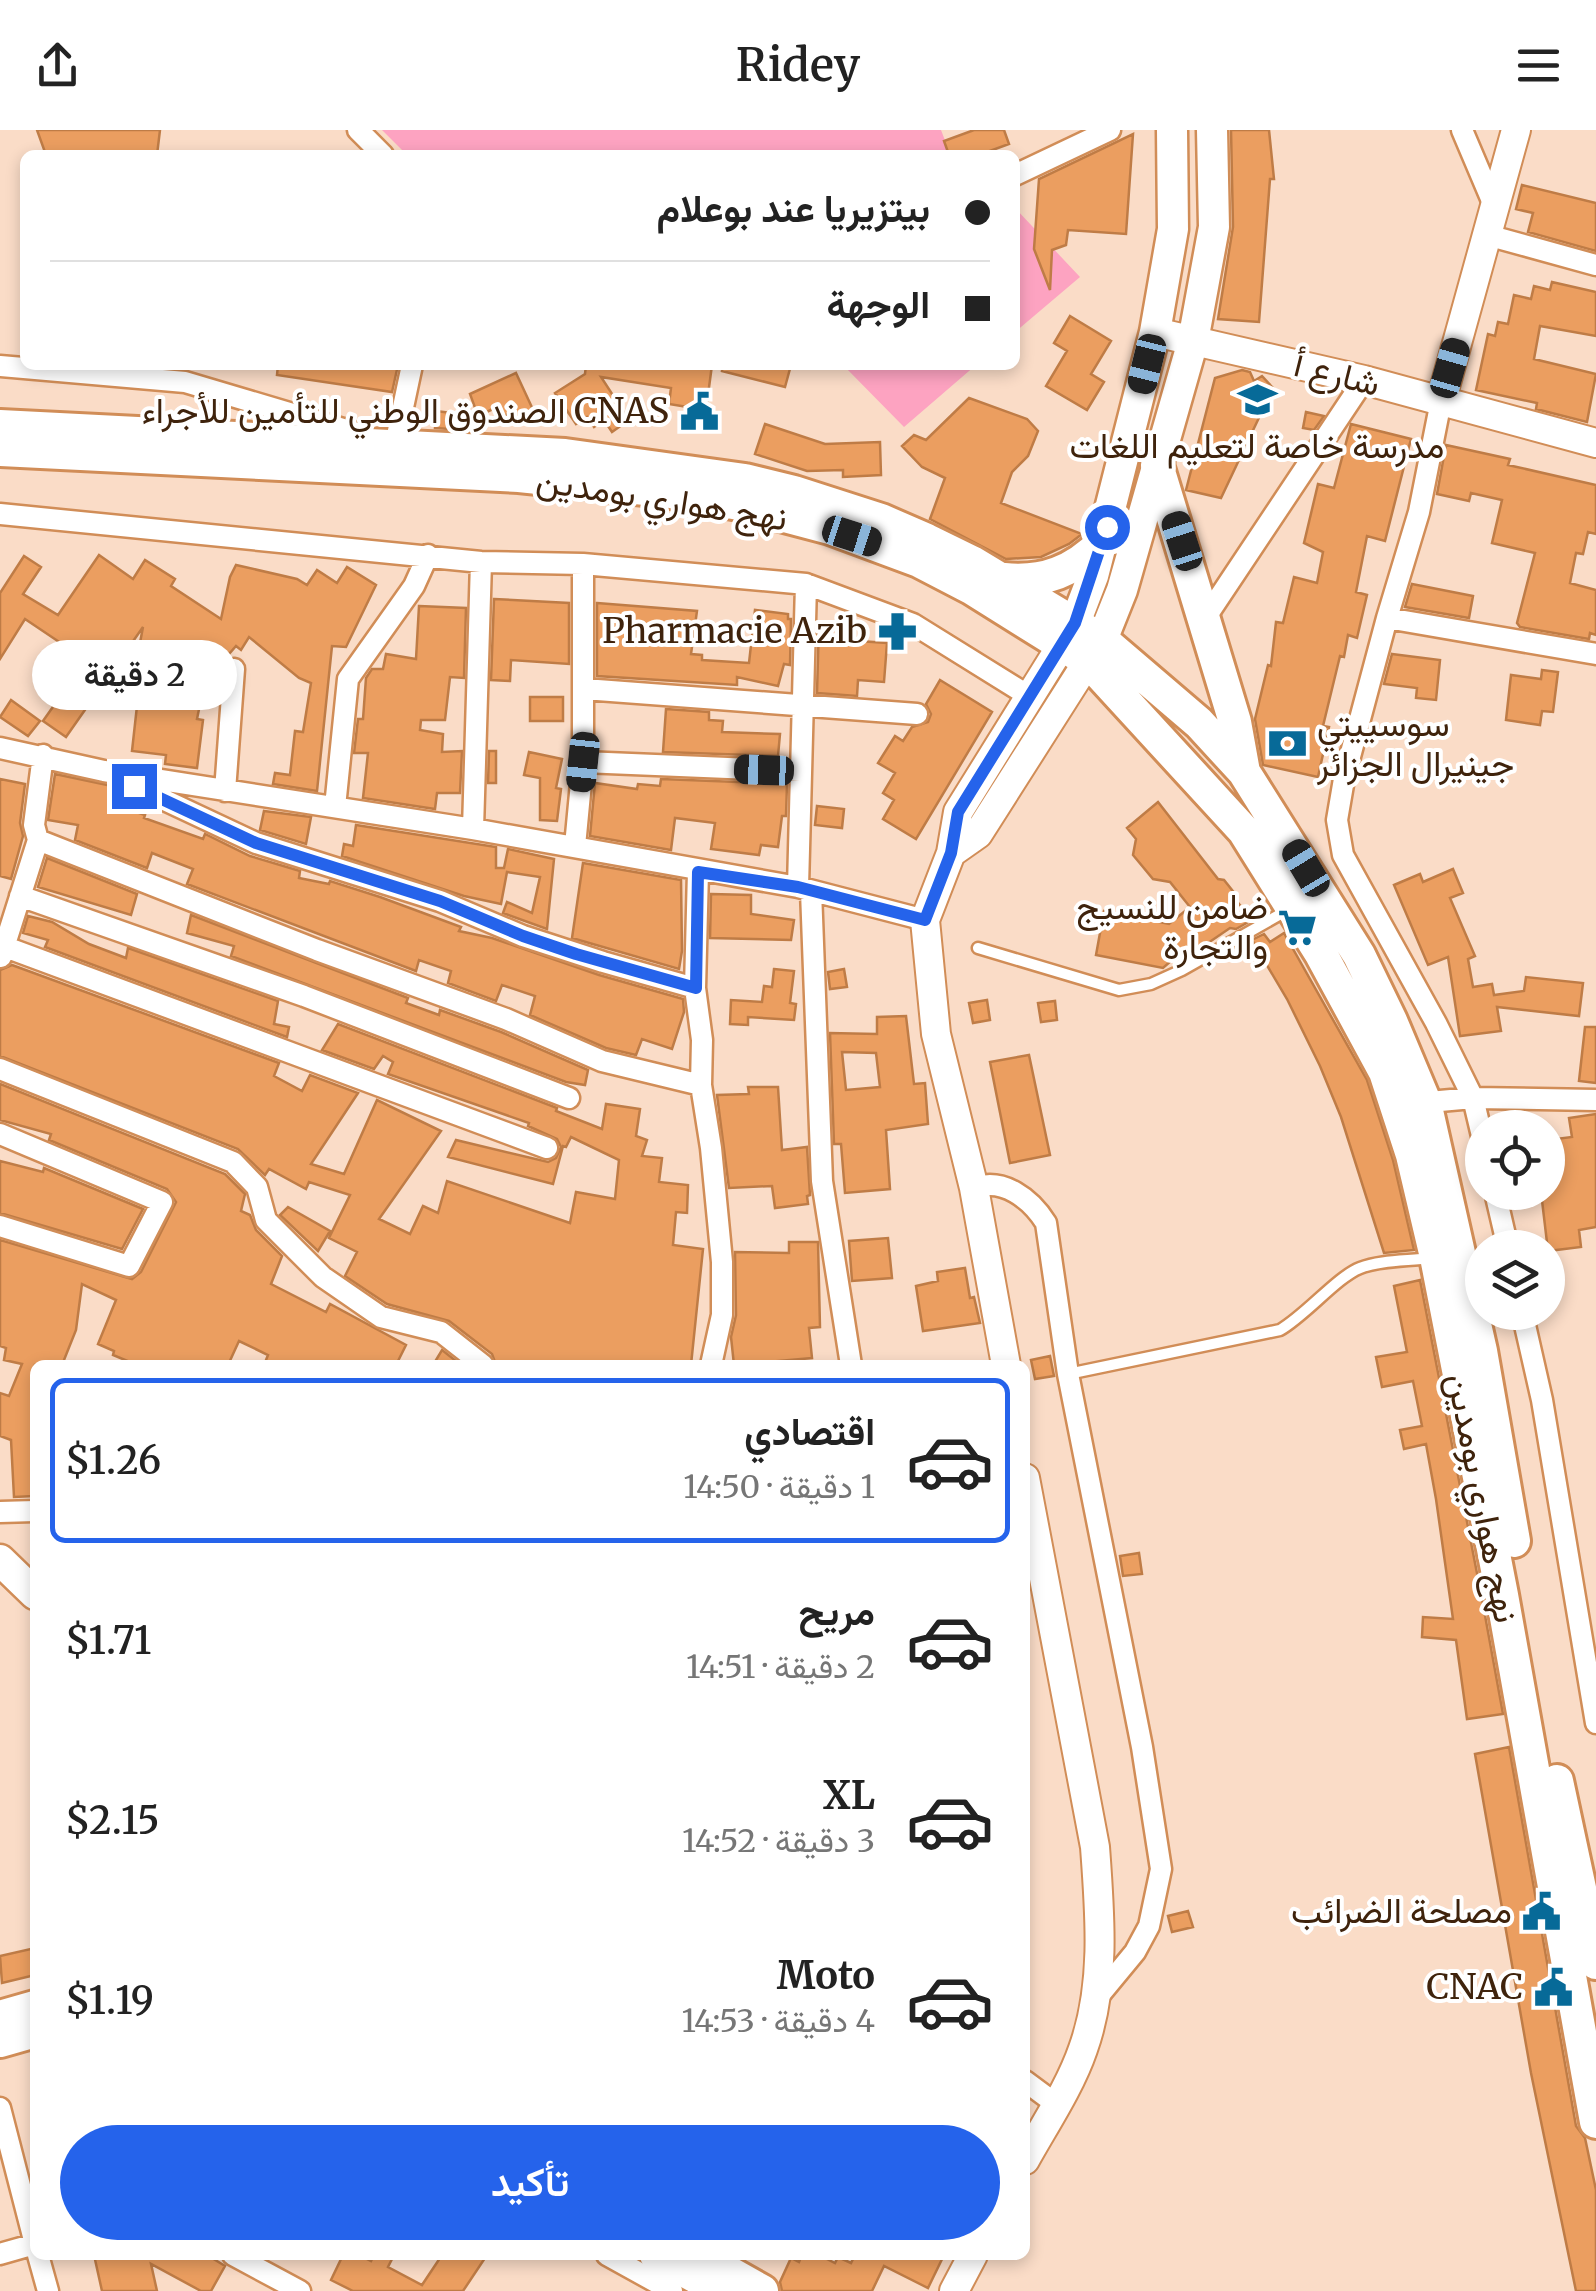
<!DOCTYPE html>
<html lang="ar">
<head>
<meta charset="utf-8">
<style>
	:root { --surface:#fff; --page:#f2f2f2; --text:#222; --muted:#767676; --line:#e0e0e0; --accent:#2563eb }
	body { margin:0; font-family:Merriweather,Vazirmatn,serif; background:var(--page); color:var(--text); direction:rtl; height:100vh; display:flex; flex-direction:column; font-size:38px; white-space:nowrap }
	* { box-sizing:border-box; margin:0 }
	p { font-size:32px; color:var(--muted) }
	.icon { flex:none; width:55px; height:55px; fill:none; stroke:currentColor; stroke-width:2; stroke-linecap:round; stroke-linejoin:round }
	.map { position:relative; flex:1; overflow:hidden; direction:ltr }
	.panel { position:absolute; left:30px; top:1230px; width:1000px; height:900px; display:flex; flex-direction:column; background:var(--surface); border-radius:15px; box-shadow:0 5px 15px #0003; direction:rtl }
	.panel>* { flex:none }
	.banner { position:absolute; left:20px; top:20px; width:1000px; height:220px; border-radius:15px; box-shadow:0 5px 15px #0003; direction:rtl; display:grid; align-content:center; height:220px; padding:0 30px; background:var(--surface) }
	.buttons { position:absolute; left:1465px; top:980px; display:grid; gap:20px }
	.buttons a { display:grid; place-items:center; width:100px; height:100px; border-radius:50%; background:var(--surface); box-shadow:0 5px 15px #0003; font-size:50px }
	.end { position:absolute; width:45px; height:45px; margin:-22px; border:12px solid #2563eb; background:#fff; box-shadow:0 0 0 5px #fff }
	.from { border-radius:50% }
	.bubble { position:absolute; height:70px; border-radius:35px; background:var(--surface); box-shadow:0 5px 15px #0003; font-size:32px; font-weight:600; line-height:70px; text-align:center; direction:rtl }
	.car { position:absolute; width:30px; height:60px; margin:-30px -15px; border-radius:12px; box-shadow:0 0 8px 2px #0007; background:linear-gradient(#222 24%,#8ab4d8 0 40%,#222 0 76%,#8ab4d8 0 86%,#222 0) }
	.banner b { display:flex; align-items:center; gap:35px; height:95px; font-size:38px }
	.banner b+b { border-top:2px solid var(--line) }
	.banner i { width:25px; height:25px; background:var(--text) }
	ul { padding:18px 0 0; list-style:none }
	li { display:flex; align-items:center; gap:30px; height:165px; margin:0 20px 15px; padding:0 10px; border:5px solid transparent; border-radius:15px }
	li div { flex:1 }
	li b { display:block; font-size:38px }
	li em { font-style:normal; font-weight:600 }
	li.current { border-color:var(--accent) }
	li>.icon { width:90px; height:90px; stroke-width:1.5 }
	.action { display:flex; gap:20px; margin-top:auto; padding:20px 30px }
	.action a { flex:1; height:115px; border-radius:60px; background:var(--accent); color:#fff; font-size:40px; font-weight:600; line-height:115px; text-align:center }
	header { display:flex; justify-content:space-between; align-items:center; height:130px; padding:0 30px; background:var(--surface); font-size:45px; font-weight:600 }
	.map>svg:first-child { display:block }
	.green { fill:#fda3c1 }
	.building { fill:#eb9e60; stroke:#bf7c46; stroke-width:2.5; fill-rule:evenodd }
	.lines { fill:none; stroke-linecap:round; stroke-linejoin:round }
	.service-casing { stroke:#d18d57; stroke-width:15 }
	.minor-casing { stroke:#d18d57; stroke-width:25 }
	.tertiary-casing { stroke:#d18d57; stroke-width:32 }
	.secondary-casing { stroke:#d18d57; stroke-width:35 }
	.primary-casing { stroke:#d18d57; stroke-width:38 }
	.service { stroke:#fff; stroke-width:10 }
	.minor { stroke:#fff; stroke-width:20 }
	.tertiary { stroke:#fff; stroke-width:28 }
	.secondary { stroke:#fff; stroke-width:30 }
	.primary { stroke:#fff; stroke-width:32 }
	.route { stroke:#2563eb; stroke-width:12 }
	.labels { text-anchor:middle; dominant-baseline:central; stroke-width:8; stroke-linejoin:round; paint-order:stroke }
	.street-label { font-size:35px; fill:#3f230c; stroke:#fff }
	.poi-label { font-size:35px; fill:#3f230c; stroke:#fff; text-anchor:end }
</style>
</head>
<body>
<header><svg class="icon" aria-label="menu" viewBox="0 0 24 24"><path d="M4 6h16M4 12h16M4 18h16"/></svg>Ridey<svg class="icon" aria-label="share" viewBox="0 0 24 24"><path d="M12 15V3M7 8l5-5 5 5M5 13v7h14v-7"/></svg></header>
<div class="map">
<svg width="1596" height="2161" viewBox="0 0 1596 2161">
	<rect width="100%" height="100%" fill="#fadcc7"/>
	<path class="green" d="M382 0H941L949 21 918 25H407Z
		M1015 78 1080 147 1015 202Z
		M843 235H976L904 297Z"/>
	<path class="building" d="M37 0H160L157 25H46Z
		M974 0H1004L1009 14 979 25H949L944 11Z
		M1231 0H1269L1274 49H1270L1259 192 1218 189 1233 97Z
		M1133 4 1126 104 1068 100 1066 115 1052 120 1050 160 1034 119 1039 49Z
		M1522 55 1596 73V121L1528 102 1533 83 1516 79Z
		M1552 152 1596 162V206L1540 196 1534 229 1596 244 1587 292 1536 279 1537 273 1476 260 1488 204 1495 206 1498 192 1508 194 1514 165 1531 169 1534 156 1550 160Z
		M1070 186 1111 211 1091 244 1104 252 1087 280 1046 256 1067 221 1054 213Z
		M278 235H398L392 262 277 245Z
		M586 235H712L706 280 669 274 671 258 601 247 629 290 612 302 604 290 594 297 587 287 576 294 555 263 585 244Z
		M723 235H791L785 257 722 241Z
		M1242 240 1250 242 1254 251 1262 246 1273 258 1221 368 1186 360 1215 248Z
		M516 243 535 284 515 294 510 283 498 289 493 279 478 286 470 264Z
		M969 268 1027 289 1038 301 1028 326 1012 342 1001 373 1082 404 1069 414 1041 427 1006 429 930 389 945 348 922 337 902 316 914 305 926 310Z
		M436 281 452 283 450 299 435 298Z
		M1306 282 1324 286 1314 300 1303 298Z
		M765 294 825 314 880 312 881 345 843 347V340L807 341 755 324Z
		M1351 294 1411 309 1385 411 1367 406 1356 462 1367 465 1357 508 1348 505 1344 527 1340 526 1323 596 1329 597 1318 647 1263 635 1255 589 1268 535 1271 536 1276 492 1283 493 1294 447 1317 453 1323 422 1304 413 1318 354 1334 358Z
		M1446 315 1510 329 1508 335 1596 355V404L1588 402 1583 424 1576 423 1570 453 1596 460V505L1590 503 1589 509 1520 497 1517 493 1535 423 1492 413 1502 370 1471 363 1469 371 1437 364Z
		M99 425 133 449 145 430 175 449 171 456 221 489 230 447 236 435 297 449 307 455 317 440 337 453 347 437 376 455 346 517 332 516 317 661 273 654 275 643 290 645 295 601 303 602 311 553 299 548 249 507 241 520 236 516 223 531 218 547 206 545 197 589 203 590 197 638 165 634 166 625 132 621 137 576H132L134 561 131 560 143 497 66 607 43 591 86 530 25 489 0 529V463L24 426 41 437 23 464 58 485Z
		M1412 454 1473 466 1469 488 1405 477Z
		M494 469 569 473V534L511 530 510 551 491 550Z
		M597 473 697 481 691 524 702 525V530L749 533 755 480 788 484V489H791L790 535 784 534 778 556 737 547V555L597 546Z
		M419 476 466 478 464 548 450 547 445 590H421L420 600 443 604 442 622 462 621 460 663H437L435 679 363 668 368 623H354L358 589H363L366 548 372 539H383L386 524 416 529Z
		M819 492 831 493 830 509 887 513 884 552 858 550 857 566 817 563Z
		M1392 524 1440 530 1436 570 1416 568 1417 558 1384 554Z
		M1542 540 1558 542 1553 582 1542 581 1540 595 1506 590 1511 545 1541 549Z
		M940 550 992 582 916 709 883 689 894 670 883 663 895 643 878 633 895 606 903 611 912 597 928 592 931 584 926 574Z
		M530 567H563V591H530Z
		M11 570 40 591 28 606 0 587Z
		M666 579 709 582V590L723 591 722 602 780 604 778 626 663 622Z
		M489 621H496V653H488Z
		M529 622 562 629 556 658 561 659 557 691 540 690V648L524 645Z
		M55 644 112 656 118 664 116 675 145 685 144 688 203 709 205 704 250 726 300 741 299 748 329 754 330 751 380 767 461 797 459 801 492 808 599 845 683 869 684 882 672 919 642 909 636 925 606 918 530 885 535 866 502 855 496 871 448 853 451 841 419 830 416 841 187 754 193 739 152 723 147 738 75 710 78 695 48 690Z
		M0 649 25 654 20 693 23 706 11 749 0 746Z
		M661 649 787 654 786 686H782L778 717 761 715 759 725 711 719 715 693 675 688 671 720 590 706 595 653 637 659 638 654 660 656Z
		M1158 672 1218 749 1224 750 1236 765 1235 769 1252 790 1236 799 1230 798 1189 826 1179 824 1163 838 1096 825 1104 781 1169 794 1190 777 1170 752 1153 749 1133 725 1136 709 1127 698Z
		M817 676 844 679 842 698 815 695Z
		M264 681 311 687 306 714 260 700Z
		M356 695 496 717V738H504L508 719 554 729 547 799 503 783 507 772 532 783 540 747 507 742 501 774 464 766 342 726 344 714 353 716Z
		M47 728 137 764 131 785 38 757Z
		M583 733 681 750 682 821 679 839 572 808Z
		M1453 739 1463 763 1450 768 1475 826 1468 829 1473 857 1492 854 1494 865 1524 861 1526 847 1583 853 1579 886 1497 877 1501 901 1460 906 1448 827 1428 835 1394 755 1420 744 1423 752Z
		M711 764 751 765V784L794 790 791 810 710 808Z
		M191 785 408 868 406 873 439 885 440 880 501 902 588 940 585 955 566 952 231 826 234 816 187 803Z
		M28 786 52 792 89 814 126 828 128 818 278 871 274 894 289 897 287 907 45 817 48 810 23 803Z
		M1284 803 1367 950 1393 1030 1414 1120 1384 1123 1341 987 1320 936 1287 869 1252 810 1264 804 1270 812Z
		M12 835 279 933 274 946 302 961 310 945 358 963 311 1034 344 1044 377 970 441 1001 379 1089 410 1104 423 1076 438 1083 447 1051 570 1093 576 1062 615 1069 619 1030 571 1007 566 1017 563 1016 553 1054 448 1027 456 1010 548 1032 556 1028 561 1017 557 1009 528 996 529 993 388 944 393 932 383 926 374 939 322 920 338 894 557 978 556 981 602 999 606 974 640 979 636 1006 647 1010 642 1026 662 1028 659 1052 688 1055 687 1083 676 1082 673 1115 703 1119 691 1235H496L492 1224 449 1191 387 1174 345 1146 357 1122 329 1108 350 1065 309 1052 306 1059 269 1039 265 1045 238 1019 0 926V840Z
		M774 839 794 841 790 873 796 874 794 890 748 887V895L730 894 731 870 762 872 764 856 772 857Z
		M844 839 847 857 830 859 828 842Z
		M987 870 990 890 973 893 969 873Z
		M1055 871 1057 890 1041 892 1038 873Z
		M906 886 914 954 925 953 928 994 886 1000 890 1059 845 1063 841 1014H834L830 903 877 904V887ZM842 922 876 923 880 957 846 960Z
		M1585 897H1596V953L1579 951Z
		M1029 925 1050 1025 1010 1033 990 932Z
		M0 954 225 1044 245 1064 241 1081 250 1085 256 1100 282 1126 271 1154 326 1182 330 1174 406 1215 396 1235H264L268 1225 239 1211 228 1235H137L113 1225 114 1221 98 1214 116 1170 82 1154 76 1200 62 1235H35V1366L14 1367 11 1310 0 1306V1263L9 1266 22 1234 4 1230 6 1218 0 1216V1110L132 1149 141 1142 176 1072 167 1059 49 1010 51 1004 0 990Z
		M748 957H778L782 1020 807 1017 810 1065 807 1066 808 1074 775 1078 772 1056 729 1058 717 965 749 964Z
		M1596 984V1097L1579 1100 1581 1117 1548 1121 1541 1062H1548V1010L1572 1007 1569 988Z
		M0 1031 43 1042 44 1038 143 1079 122 1119 0 1083Z
		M288 1077 330 1101 318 1121 280 1085Z
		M888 1108 892 1148 852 1151 849 1111Z
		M789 1112H818L820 1197 809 1198 812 1228 734 1235 731 1207 736 1185 735 1122 789 1123Z
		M965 1138 970 1168 974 1167 980 1193 923 1201 916 1156 938 1151 937 1142Z
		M1420 1150 1482 1469 1503 1584 1467 1589 1456 1510 1422 1507 1423 1487 1453 1489 1436 1369 1426 1314 1404 1319 1400 1300 1422 1296 1413 1251 1382 1257 1376 1227 1407 1222 1394 1156Z
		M442 1220 461 1235H433Z
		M1050 1226 1054 1246 1035 1249 1031 1230Z
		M1139 1423 1142 1444 1123 1446 1120 1426Z
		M1509 1617 1576 1996 1585 2008 1596 2060V2161H1576L1531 1943 1475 1624Z
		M1188 1781 1193 1797 1172 1802 1168 1786Z
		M35 1818V1845L2 1853 0 1826Z
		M94 2125H207L225 2136 211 2161H201L151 2134 157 2161H102Z
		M343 2125H359L371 2131 374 2125H394L388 2137 422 2155 442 2125H487L463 2161H353L331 2150Z
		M802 2125H819L835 2133 838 2127 851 2133 855 2125H944L928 2158 884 2136 872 2161H782L780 2152 791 2128 799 2132Z"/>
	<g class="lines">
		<defs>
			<path id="service" d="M978 818 1119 860 1151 854 1182 840 1286 781
				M1068 1244 1280 1200C1306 1185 1337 1147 1360 1138 1380 1130 1408 1131 1430 1128"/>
			<path id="minor" d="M358 0 383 25
				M1462 0 1493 73
				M1015 45 1110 0
				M1487 105 1596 135
				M0 236 185 252 360 304
				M1441 271 1419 382 1387 488 1344 649 1337 690 1343 725 1436 893 1473 968 1482 1006
				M387 313 395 315 412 235
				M0 384 481 432 583 434 806 454 913 494 1029 566
				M1206 487 1364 250
				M1387 488 1596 524
				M584 559 917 584
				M0 618 104 641 473 699 798 757 925 790
				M583 632 800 641
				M124 651 256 713 440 771 523 806 603 832 695 858
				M225 661 234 539
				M335 677 348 549 414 456 428 425
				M473 699 481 432
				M38 710 317 820 506 889 602 931 701 955
				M575 716 583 632V434
				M698 741 695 858 702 910 701 955 711 1018 722 1132V1185L711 1235
				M798 757 806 454
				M811 761 822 1051 851 1235
				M20 766 304 866 569 968
				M0 815 547 1018
				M1 827 38 710 34 695 43 625
				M0 939 233 1032 257 1057 266 1090 323 1147 381 1187 441 1202 483 1235
				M1418 973 1473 968 1596 970
				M0 1004 162 1072 129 1136 0 1096
				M974 1058C1003 1047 1031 1069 1046 1093L1068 1244 1142 1617 1161 1739 1149 1796 1135 1822 1097 1868
				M1495 1062 1508 1118
				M1522 1182 1542 1270 1596 1593
				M0 1382 35 1381
				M1025 1951 1056 1974
				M0 1978 35 2114 0 2124
				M38 2125 48 2161
				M233 2125 300 2161
				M607 2125 672 2161"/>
			<path id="tertiary" d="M1155 202 1364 250 1596 313
				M1441 271 1516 0
				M951 723 978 704 1088 531
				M1006 1235 974 1058 936 904 925 790 951 723 958 682 1063 513
				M1025 1348 1095 1717C1100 1784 1106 1855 1083 1919 1070 1957 1045 1994 1025 2030
				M954 2161 973 2125"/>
			<path id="secondary" d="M1064 511 1075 493 1093 446 1155 202 1173 99 1172 0
				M1090 528 1102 510 1122 460 1193 211 1214 97 1212 0
				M0 1430 35 1464"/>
			<path id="primary" d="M0 296 565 325 745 350 794 362 881 390 927 410 972 432 1102 510 1199 593 1244 642 1359 825 1391 891 1425 972 1481 1221 1514 1411
				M0 320 519 346 665 361 739 374 830 398 919 431 971 458 1088 531 1244 701 1321 824 1385 942 1412 1025 1436 1127 1502 1465 1596 1992
				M1157 335 1235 592 1244 642
				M1004 449C1044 453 1074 441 1102 413
				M1557 1651 1596 1833
				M0 1887 35 1877
				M0 1911 35 1901
				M656 2125 718 2159
				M698 2125 762 2161"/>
		</defs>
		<use href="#service" class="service-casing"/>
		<use href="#minor" class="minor-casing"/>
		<use href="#tertiary" class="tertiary-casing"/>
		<use href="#secondary" class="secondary-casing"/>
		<use href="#primary" class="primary-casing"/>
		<use href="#service" class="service"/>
		<use href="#minor" class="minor"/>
		<use href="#tertiary" class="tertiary"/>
		<use href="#secondary" class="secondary"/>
		<use href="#primary" class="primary"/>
	</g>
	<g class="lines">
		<path class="route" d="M134 656 256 713 440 771 523 806 576 824 696 858 698 742 798 757 925 790 951 723 958 682 1075 493 1107 397"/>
	</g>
	<defs>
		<symbol id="school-bare" viewBox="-9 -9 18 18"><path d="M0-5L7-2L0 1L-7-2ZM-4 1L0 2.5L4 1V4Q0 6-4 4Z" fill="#076a98" stroke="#fff" stroke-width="2.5" paint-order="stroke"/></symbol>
		<symbol id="civic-bare" viewBox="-9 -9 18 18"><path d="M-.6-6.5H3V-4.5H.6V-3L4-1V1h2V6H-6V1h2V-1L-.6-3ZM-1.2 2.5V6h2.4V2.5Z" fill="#076a98" stroke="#fff" stroke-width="2.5" paint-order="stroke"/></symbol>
		<symbol id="pharmacy-bare" viewBox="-9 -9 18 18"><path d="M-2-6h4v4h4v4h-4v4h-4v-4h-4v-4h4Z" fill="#076a98" stroke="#fff" stroke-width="2.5" paint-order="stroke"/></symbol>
		<symbol id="bank-bare" viewBox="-9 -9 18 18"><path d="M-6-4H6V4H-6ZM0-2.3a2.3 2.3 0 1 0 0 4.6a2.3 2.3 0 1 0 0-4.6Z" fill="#076a98" stroke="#fff" stroke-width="2.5" paint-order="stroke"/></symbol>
		<symbol id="supermarket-bare" viewBox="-9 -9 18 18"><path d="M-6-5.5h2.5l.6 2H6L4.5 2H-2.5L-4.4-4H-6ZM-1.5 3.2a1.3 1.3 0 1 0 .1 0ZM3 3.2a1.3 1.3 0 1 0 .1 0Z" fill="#076a98" stroke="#fff" stroke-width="2.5" paint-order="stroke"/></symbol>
	</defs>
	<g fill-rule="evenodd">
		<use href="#school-bare" x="1230" y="242" width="55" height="55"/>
		<use href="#civic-bare" x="672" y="254" width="55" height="55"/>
		<use href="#pharmacy-bare" x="870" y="474" width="55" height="55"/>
		<use href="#bank-bare" x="1260" y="586" width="55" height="55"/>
		<use href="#supermarket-bare" x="1270" y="770" width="55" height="55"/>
		<use href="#civic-bare" x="1514" y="1754" width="55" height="55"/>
		<use href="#civic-bare" x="1526" y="1830" width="55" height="55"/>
	</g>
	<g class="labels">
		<g class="street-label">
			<text transform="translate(1337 244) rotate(14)">شارع أ</text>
			<text transform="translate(662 369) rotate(9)">نهج هواري بومدين</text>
			<text transform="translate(1483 1368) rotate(79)">نهج هواري بومدين</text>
		</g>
		<g class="poi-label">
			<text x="669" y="281">الصندوق الوطني للتأمين للأجراء CNAS</text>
			<text x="1257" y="316" text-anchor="middle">مدرسة خاصة لتعليم اللغات</text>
			<text x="867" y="501">Pharmacie Azib</text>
			<text x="1317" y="594" text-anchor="start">سوسييتي<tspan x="1317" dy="40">جينيرال الجزائر</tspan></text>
			<text x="1268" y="777">ضامن للنسيج<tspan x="1268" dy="40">والتجارة</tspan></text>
			<text x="1512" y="1781">مصلحة الضرائب</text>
			<text x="1523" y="1857">CNAC</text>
		</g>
	</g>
</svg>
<div class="buttons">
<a><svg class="icon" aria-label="locate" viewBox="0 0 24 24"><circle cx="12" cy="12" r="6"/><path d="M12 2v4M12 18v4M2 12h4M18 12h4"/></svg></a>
<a><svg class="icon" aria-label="layers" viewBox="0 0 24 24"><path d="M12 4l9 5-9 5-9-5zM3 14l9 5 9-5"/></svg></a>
</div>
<i class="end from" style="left:1107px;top:397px"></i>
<i class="end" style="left:134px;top:656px"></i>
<div class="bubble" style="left:32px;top:510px;width:205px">2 دقيقة</div>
<i class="car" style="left:1147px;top:234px;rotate:194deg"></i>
<i class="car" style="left:1450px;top:238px;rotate:16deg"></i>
<i class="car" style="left:852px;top:406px;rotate:108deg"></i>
<i class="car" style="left:1182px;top:411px;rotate:342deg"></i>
<i class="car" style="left:583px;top:632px;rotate:186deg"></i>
<i class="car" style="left:764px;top:640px;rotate:272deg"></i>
<i class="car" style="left:1306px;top:738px;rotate:329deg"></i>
<div class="banner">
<b><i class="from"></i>بيتزيريا عند بوعلام</b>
<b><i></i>الوجهة</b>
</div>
<section class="panel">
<ul>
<li class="current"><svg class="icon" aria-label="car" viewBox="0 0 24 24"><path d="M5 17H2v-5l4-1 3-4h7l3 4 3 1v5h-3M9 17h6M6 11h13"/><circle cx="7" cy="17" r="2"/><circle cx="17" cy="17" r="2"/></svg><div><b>اقتصادي</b><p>1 دقيقة · 14:50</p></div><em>$1.26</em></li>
<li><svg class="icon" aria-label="car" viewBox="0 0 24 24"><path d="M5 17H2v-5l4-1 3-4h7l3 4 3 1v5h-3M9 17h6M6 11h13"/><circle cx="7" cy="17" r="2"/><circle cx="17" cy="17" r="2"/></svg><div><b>مريح</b><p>2 دقيقة · 14:51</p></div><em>$1.71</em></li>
<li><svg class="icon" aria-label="car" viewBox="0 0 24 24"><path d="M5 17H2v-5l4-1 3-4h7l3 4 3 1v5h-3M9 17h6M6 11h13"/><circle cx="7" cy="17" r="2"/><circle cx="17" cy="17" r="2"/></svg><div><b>XL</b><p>3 دقيقة · 14:52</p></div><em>$2.15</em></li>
<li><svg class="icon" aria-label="car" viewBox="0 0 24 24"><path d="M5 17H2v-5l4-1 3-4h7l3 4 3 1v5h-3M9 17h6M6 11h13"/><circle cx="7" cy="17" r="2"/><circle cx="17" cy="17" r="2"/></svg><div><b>Moto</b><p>4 دقيقة · 14:53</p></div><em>$1.19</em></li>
</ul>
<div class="action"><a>تأكيد</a></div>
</section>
</div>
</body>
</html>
